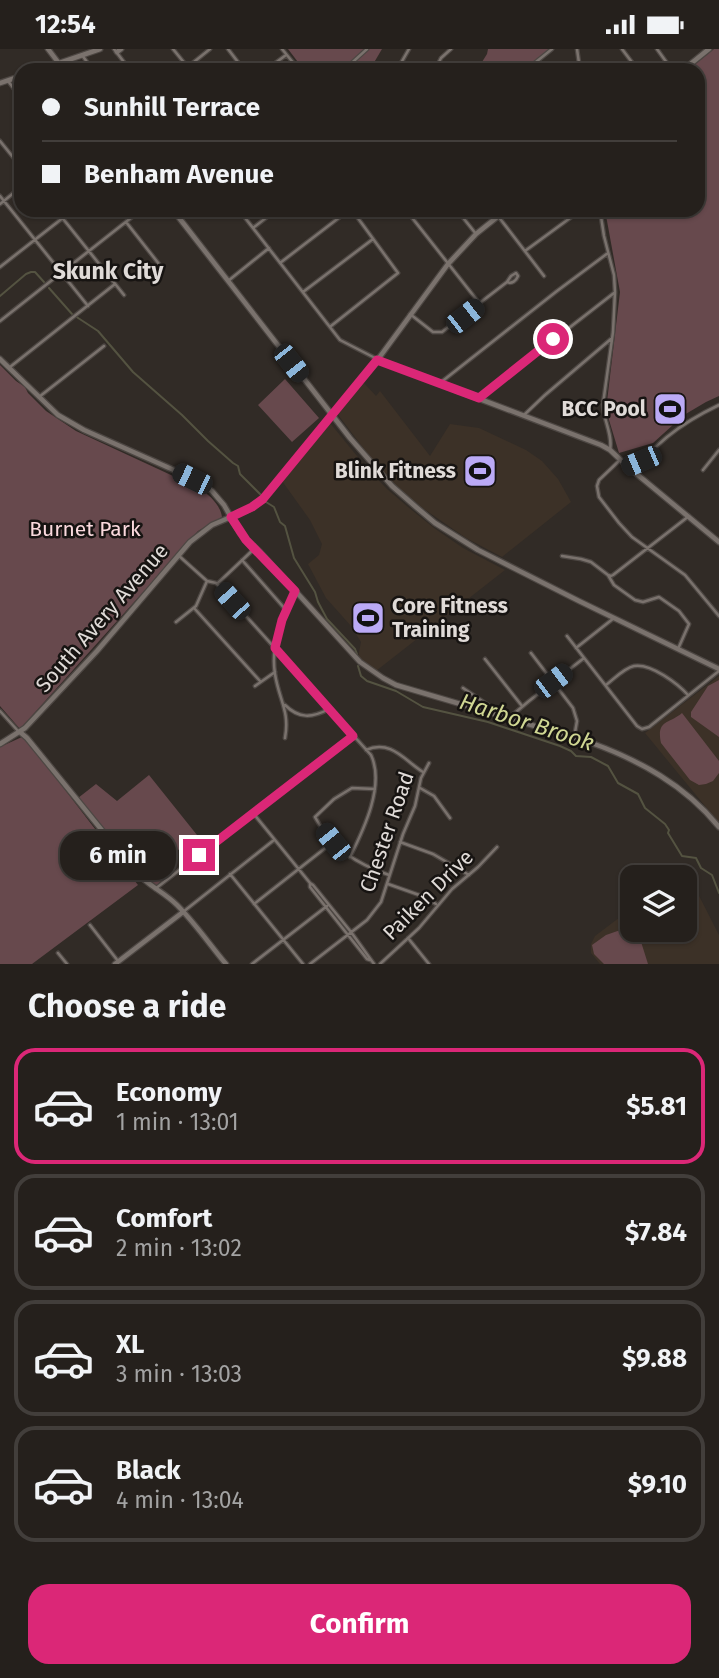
<!DOCTYPE html>
<html lang="en">
<head>
<meta charset="utf-8">
<style>
	:root { --surface:#25201c; --page:#312d29; --text:#f1f3f6; --muted:#a3a3a3; --line:#423e3b; --accent:#db2777 }
	body { margin:0; font-family:"Fira Sans",sans-serif; background:var(--page); color:var(--text); height:100vh; display:flex; flex-direction:column; font-size:26px; white-space:nowrap }
	* { box-sizing:border-box; margin:0 }
	p { font-size:23px; color:var(--muted) }
	.icon { flex:none; width:38px; height:38px; fill:none; stroke:currentColor; stroke-width:2; stroke-linecap:round; stroke-linejoin:round }
	.map { position:relative; height:915px; overflow:hidden }
	.drawer { display:flex; flex-direction:column; background:var(--surface); flex:1 }
	.drawer>* { flex:none }
	.banner { position:absolute; left:14px; top:14px; width:691px; height:154px; border-radius:21px; box-shadow:0 2px 5px #0004,0 0 0 2px var(--line); display:grid; align-content:center; height:154px; padding:0 28px; background:var(--surface) }
	.buttons { position:absolute; left:620px; top:816px; display:grid; gap:14px }
	.buttons a { display:grid; place-items:center; width:77px; height:77px; border-radius:14px; background:var(--surface); box-shadow:0 2px 5px #0004,0 0 0 2px var(--line); font-size:35px }
	.end { position:absolute; width:32px; height:32px; margin:-16px; border:9px solid #db2777; background:#fff; box-shadow:0 0 0 4px #fff }
	.from { border-radius:50% }
	.bubble { position:absolute; height:49px; border-radius:21px; background:var(--surface); box-shadow:0 2px 5px #0004,0 0 0 2px var(--line); font-size:23px; font-weight:700; line-height:49px; text-align:center }
	.car { position:absolute; width:21px; height:42px; margin:-21px -10px; border-radius:9px; box-shadow:0 0 5px 2px #0007; background:linear-gradient(#222 24%,#8ab4d8 0 40%,#222 0 76%,#8ab4d8 0 86%,#222 0) }
	.banner b { display:flex; align-items:center; gap:24px; height:66px; font-size:26px }
	.banner b+b { border-top:2px solid var(--line) }
	.banner i { width:18px; height:18px; background:var(--text) }
	ul { padding:0; list-style:none }
	li { display:flex; align-items:center; gap:21px; height:116px; margin:0 14px 10px; padding:0 14px; border:4px solid var(--line); border-radius:21px }
	li div { flex:1 }
	li b { display:block; font-size:26px }
	li em { font-style:normal; font-weight:700 }
	li.selected { border-color:var(--accent) }
	li>.icon { width:63px; height:63px; stroke-width:1.5 }
	h2 { padding:0 28px; font-size:32px; line-height:84px }
	.primary-button { display:flex; gap:14px; margin-top:auto; padding:14px 28px }
	.primary-button a { flex:1; height:80px; border-radius:21px; background:var(--accent); color:#fff; font-size:28px; font-weight:700; line-height:80px; text-align:center }
	.status { display:flex; justify-content:space-between; align-items:center; height:49px; padding:0 35px; background:var(--surface); direction:ltr }
	.status svg { height:19px; fill:currentColor }
	.map>svg:first-child { display:block }
	.built { fill:#3c3127 }
	.green { fill:#67494d }
	.lines { fill:none; stroke-linecap:round; stroke-linejoin:round }
	.stream { stroke:#545341; stroke-width:2 }
	.street-casing { stroke:#4d4743; stroke-width:5 }
	.secondary-casing { stroke:#4d4743; stroke-width:7 }
	.street { stroke:#7a726d; stroke-width:2.5 }
	.secondary { stroke:#7a726d; stroke-width:4.5 }
	.route { stroke:#db2777; stroke-width:9 }
	.labels { text-anchor:middle; dominant-baseline:central; stroke-width:5; stroke-linejoin:round; paint-order:stroke }
	.poi-label { font-size:21px; font-weight:bold; fill:#e0dbd8; stroke:#171412; text-anchor:end }
	.park-label { font-size:21px; fill:#fad9dd; stroke:#171412 }
	.street-label { font-size:21px; fill:#e0dbd8; stroke:#171412 }
	.neighbourhood-label { font-size:23px; font-weight:bold; fill:#e0dbd8; stroke:#171412 }
	.water-label { font-size:23px; font-style:italic; fill:#d0d793; stroke:#171412 }
</style>
</head>
<body>
<div class="status"><b>12:54</b><svg viewBox="0 0 49 12"><path d="M0 12V9h3v3zM5 12V6h3v6zM10 12V3h3v9zM15 12V0h3v12zM26 1h20v11H26zM47 4h2v5h-2z"/></svg></div>
<div class="map">
<svg width="719" height="915" viewBox="0 0 719 915">
	<rect width="100%" height="100%" fill="#312b26"/>
	<path class="built" d="M363 333 376 347 380 342 430 407 450 375 479 379 526 401 542 412 558 430 571 453 502 508 466 489 424 460 398 438 373 412 339 367 338 365Z
		M330 374 366 418 387 440 408 458 434 479 463 499 505 521 376 622 358 608 361 593 351 577 326 549 308 515 319 506 322 495 310 471 282 432Z
		M719 627V774L645 684Z
		M695 839 719 886V915H600L591 904V895L595 887 632 859V880H684V842Z"/>
	<path class="green" d="M288 0H382L372 17 367 21H304Z
		M488 0H550L523 21H477L487 5Z
		M714 0H719V347L706 353 684 366 653 394 619 404 606 361 620 243 605 161H698V21H688Z
		M0 316 16 332 25 338 28 344 46 362 76 382 199 439C209 446 220 455 222 468L198 482 20 680 0 657Z
		M285 330 319 369 292 393 258 356Z
		M719 631V688L691 668V663L708 637Z
		M682 664 719 712V724L713 732 706 735 699 736 690 731 661 694C656 671 669 675 682 664Z
		M22 688 26 690 138 836 32 915H0V698Z
		M149 726 197 786 153 821 162 831 156 837 142 828 78 749 96 735 117 752Z
		M632 877V880H637L648 915H604L594 905 592 896 606 886Z"/>
	<g class="lines">
		<path class="stream" d="M49 239 72 265 98 282 133 323 182 366 208 392 233 414 238 417 240 425 261 446
			M0 247 26 225 31 223H35L44 233
			M266 453 274 458 280 473 285 477 294 509 315 543 318 553 327 570 355 600 357 605
			M358 617 361 627 367 632 396 642 423 658 488 673 560 697 571 702 576 707 591 708 608 717 618 734 638 745 645 759 665 775 669 781 668 784 682 807 696 809 701 819 712 826 719 844"/>
		<defs>
			<path id="street" d="M114 0 130 21
				M173 0 190 21
				M228 0 244 21
				M282 0 299 21
				M577 0 580 21
				M622 0 634 16 635 21
				M657 0 672 21
				M82 6 92 20
				M184 21 210 0
				M266 21 286 6
				M344 21 367 0
				M397 21 409 0
				M435 21 441 9 451 0
				M526 21 552 0
				M8 32 21 49
				M0 92 21 118
				M0 147 88 257
				M0 155 21 138
				M56 161 124 246
				M239 161 340 291 377 310
				M406 161 480 255
				M457 161 476 185
				M600 161 604 187 614 226 615 243 613 283 603 355C603 371 613 385 610 401
				M498 167 544 227
				M126 173 159 215
				M253 179 276 161
				M525 202 581 161
				M280 214 349 161
				M0 218 73 161
				M516 224 518 227C516 232 512 235 507 233L511 227Z
				M228 232 269 199
				M303 243 373 190
				M410 265 433 283H442L507 233
				M0 272 141 161
				M331 277 398 224 352 161
				M10 318 115 235
				M440 334 557 242 608 204
				M39 348 104 297
				M479 349 614 244
				M524 366 545 346 611 290
				M620 411 599 431 597 437 599 448 619 474 632 488 685 526 719 567
				M627 417C646 409 652 401 667 388 683 375 700 365 719 356
				M703 421 719 401
				M178 506 207 532 216 534 219 537 371 706C385 736 364 780 350 808
				M562 507 581 510 591 513 608 526 614 536 635 551 643 553 659 548 679 562 689 575 678 600
				M242 511 286 561
				M608 526 611 527 613 526 689 467
				M217 535 255 499
				M194 559 260 632
				M176 573 196 557 207 532
				M567 587 637 677 642 680 649 678 719 622
				M576 599 614 569
				M531 604 573 659 577 672 574 689
				M485 610 522 657
				M606 636C614 630 624 619 634 617 651 614 678 635 688 646
				M255 637 275 623
				M463 639 488 656 486 663
				M285 656C299 670 312 669 329 660
				M0 662 19 683
				M510 668 529 652 584 609
				M285 689C290 662 279 651 275 625 270 595 283 569 295 542
				M366 701C391 690 405 712 423 723
				M420 739 434 747 450 769
				M375 740 352 739 334 750 315 768C331 799 357 815 389 826
				M253 764 310 834V838L367 910 370 911
				M400 793 433 805 469 826
				M230 825 303 915
				M310 834 313 836 351 883 374 915
				M388 835 422 847 436 855
				M155 840 352 687
				M254 855 333 793
				M183 863 274 791
				M90 876 118 912
				M408 889 429 915
				M58 904 67 915
				M252 915 327 857
				M310 915 367 871 381 853 403 785 415 757 421 729 429 714
				M380 915 419 879 452 840 478 818 497 798"/>
			<path id="secondary" d="M48 0 64 21
				M117 3 121 0
				M39 21 100 0
				M683 21 709 0
				M0 34 21 27
				M173 161 350 389 392 437 416 458 435 474 478 501 579 552 719 620
				M0 310 58 366 84 381 176 422 201 434 212 442 224 456 240 484 260 503 360 613 383 629 396 636 589 693C639 711 685 736 719 778
				M377 311 601 396 610 401 627 417 719 493
				M20 683 27 689 135 822C147 836 164 843 177 856 195 874 210 896 226 915
				M0 695 25 679 97 602 190 493 212 476 252 459 263 450 376 313 448 215 476 185 506 161
				M115 915 183 863"/>
		</defs>
		<use href="#street" class="street-casing"/>
		<use href="#secondary" class="secondary-casing"/>
		<use href="#street" class="street"/>
		<use href="#secondary" class="secondary"/>
	</g>
	<g class="lines">
		<path class="route" d="M199 806 353 687 275 599 282 571 295 542 246 491 231 468 252 458 263 450 377 311 479 349 553 290"/>
	</g>
	<defs>
		<symbol id="stadium-square" viewBox="-11 -11 22 22"><rect x="-9" y="-9" width="18" height="18" rx="4" fill="#bbaaf6" stroke="#171412"/><path d="M0-5a6.5 5 0 1 0 0 10a6.5 5 0 1 0 0-10ZM-3.5-1.8h7v3.6h-7Z" fill="#111"/></symbol>
	</defs>
	<g fill-rule="evenodd">
		<use href="#stadium-square" x="651" y="341" width="38" height="38"/>
		<use href="#stadium-square" x="461" y="403" width="38" height="38"/>
		<use href="#stadium-square" x="349" y="550" width="38" height="38"/>
	</g>
	<g class="labels">
		<g class="poi-label">
			<text x="646" y="360">BCC Pool</text>
			<text x="456" y="422">Blink Fitness</text>
			<text x="392" y="557" text-anchor="start">Core Fitness<tspan x="392" dy="24">Training</tspan></text>
		</g>
		<g class="park-label">
			<text x="85" y="480">Burnet Park</text>
		</g>
		<g class="street-label">
			<text transform="translate(102 569) rotate(-49)">South Avery Avenue</text>
			<text transform="translate(387 783) rotate(-71)">Chester Road</text>
			<text transform="translate(428 846) rotate(-45)">Paiken Drive</text>
		</g>
		<g class="neighbourhood-label">
			<text x="108" y="222">Skunk City</text>
		</g>
		<g class="water-label">
			<text transform="translate(527 673) rotate(18)">Harbor Brook</text>
		</g>
	</g>
</svg>
<div class="buttons">
<a><svg class="icon" aria-label="layers" viewBox="0 0 24 24"><path d="M12 4l9 5-9 5-9-5zM3 14l9 5 9-5"/></svg></a>
</div>
<i class="end from" style="left:553px;top:290px"></i>
<i class="end" style="left:199px;top:806px"></i>
<div class="bubble" style="left:60px;top:782px;width:116px">6 min</div>
<i class="car" style="left:465px;top:267px;rotate:52deg"></i>
<i class="car" style="left:291px;top:314px;rotate:142deg"></i>
<i class="car" style="left:641px;top:412px;rotate:247deg"></i>
<i class="car" style="left:192px;top:430px;rotate:296deg"></i>
<i class="car" style="left:232px;top:552px;rotate:318deg"></i>
<i class="car" style="left:553px;top:632px;rotate:53deg"></i>
<i class="car" style="left:333px;top:793px;rotate:321deg"></i>
<div class="banner">
<b><i class="from"></i>Sunhill Terrace</b>
<b><i></i>Benham Avenue</b>
</div>
</div>
<section class="drawer">
<h2>Choose a ride</h2>
<ul>
<li class="selected"><svg class="icon" aria-label="car" viewBox="0 0 24 24"><path d="M5 17H2v-5l4-1 3-4h7l3 4 3 1v5h-3M9 17h6M6 11h13"/><circle cx="7" cy="17" r="2"/><circle cx="17" cy="17" r="2"/></svg><div><b>Economy</b><p>1 min · 13:01</p></div><em>$5.81</em></li>
<li><svg class="icon" aria-label="car" viewBox="0 0 24 24"><path d="M5 17H2v-5l4-1 3-4h7l3 4 3 1v5h-3M9 17h6M6 11h13"/><circle cx="7" cy="17" r="2"/><circle cx="17" cy="17" r="2"/></svg><div><b>Comfort</b><p>2 min · 13:02</p></div><em>$7.84</em></li>
<li><svg class="icon" aria-label="car" viewBox="0 0 24 24"><path d="M5 17H2v-5l4-1 3-4h7l3 4 3 1v5h-3M9 17h6M6 11h13"/><circle cx="7" cy="17" r="2"/><circle cx="17" cy="17" r="2"/></svg><div><b>XL</b><p>3 min · 13:03</p></div><em>$9.88</em></li>
<li><svg class="icon" aria-label="car" viewBox="0 0 24 24"><path d="M5 17H2v-5l4-1 3-4h7l3 4 3 1v5h-3M9 17h6M6 11h13"/><circle cx="7" cy="17" r="2"/><circle cx="17" cy="17" r="2"/></svg><div><b>Black</b><p>4 min · 13:04</p></div><em>$9.10</em></li>
</ul>
<div class="primary-button"><a>Confirm</a></div>
</section>
</body>
</html>
